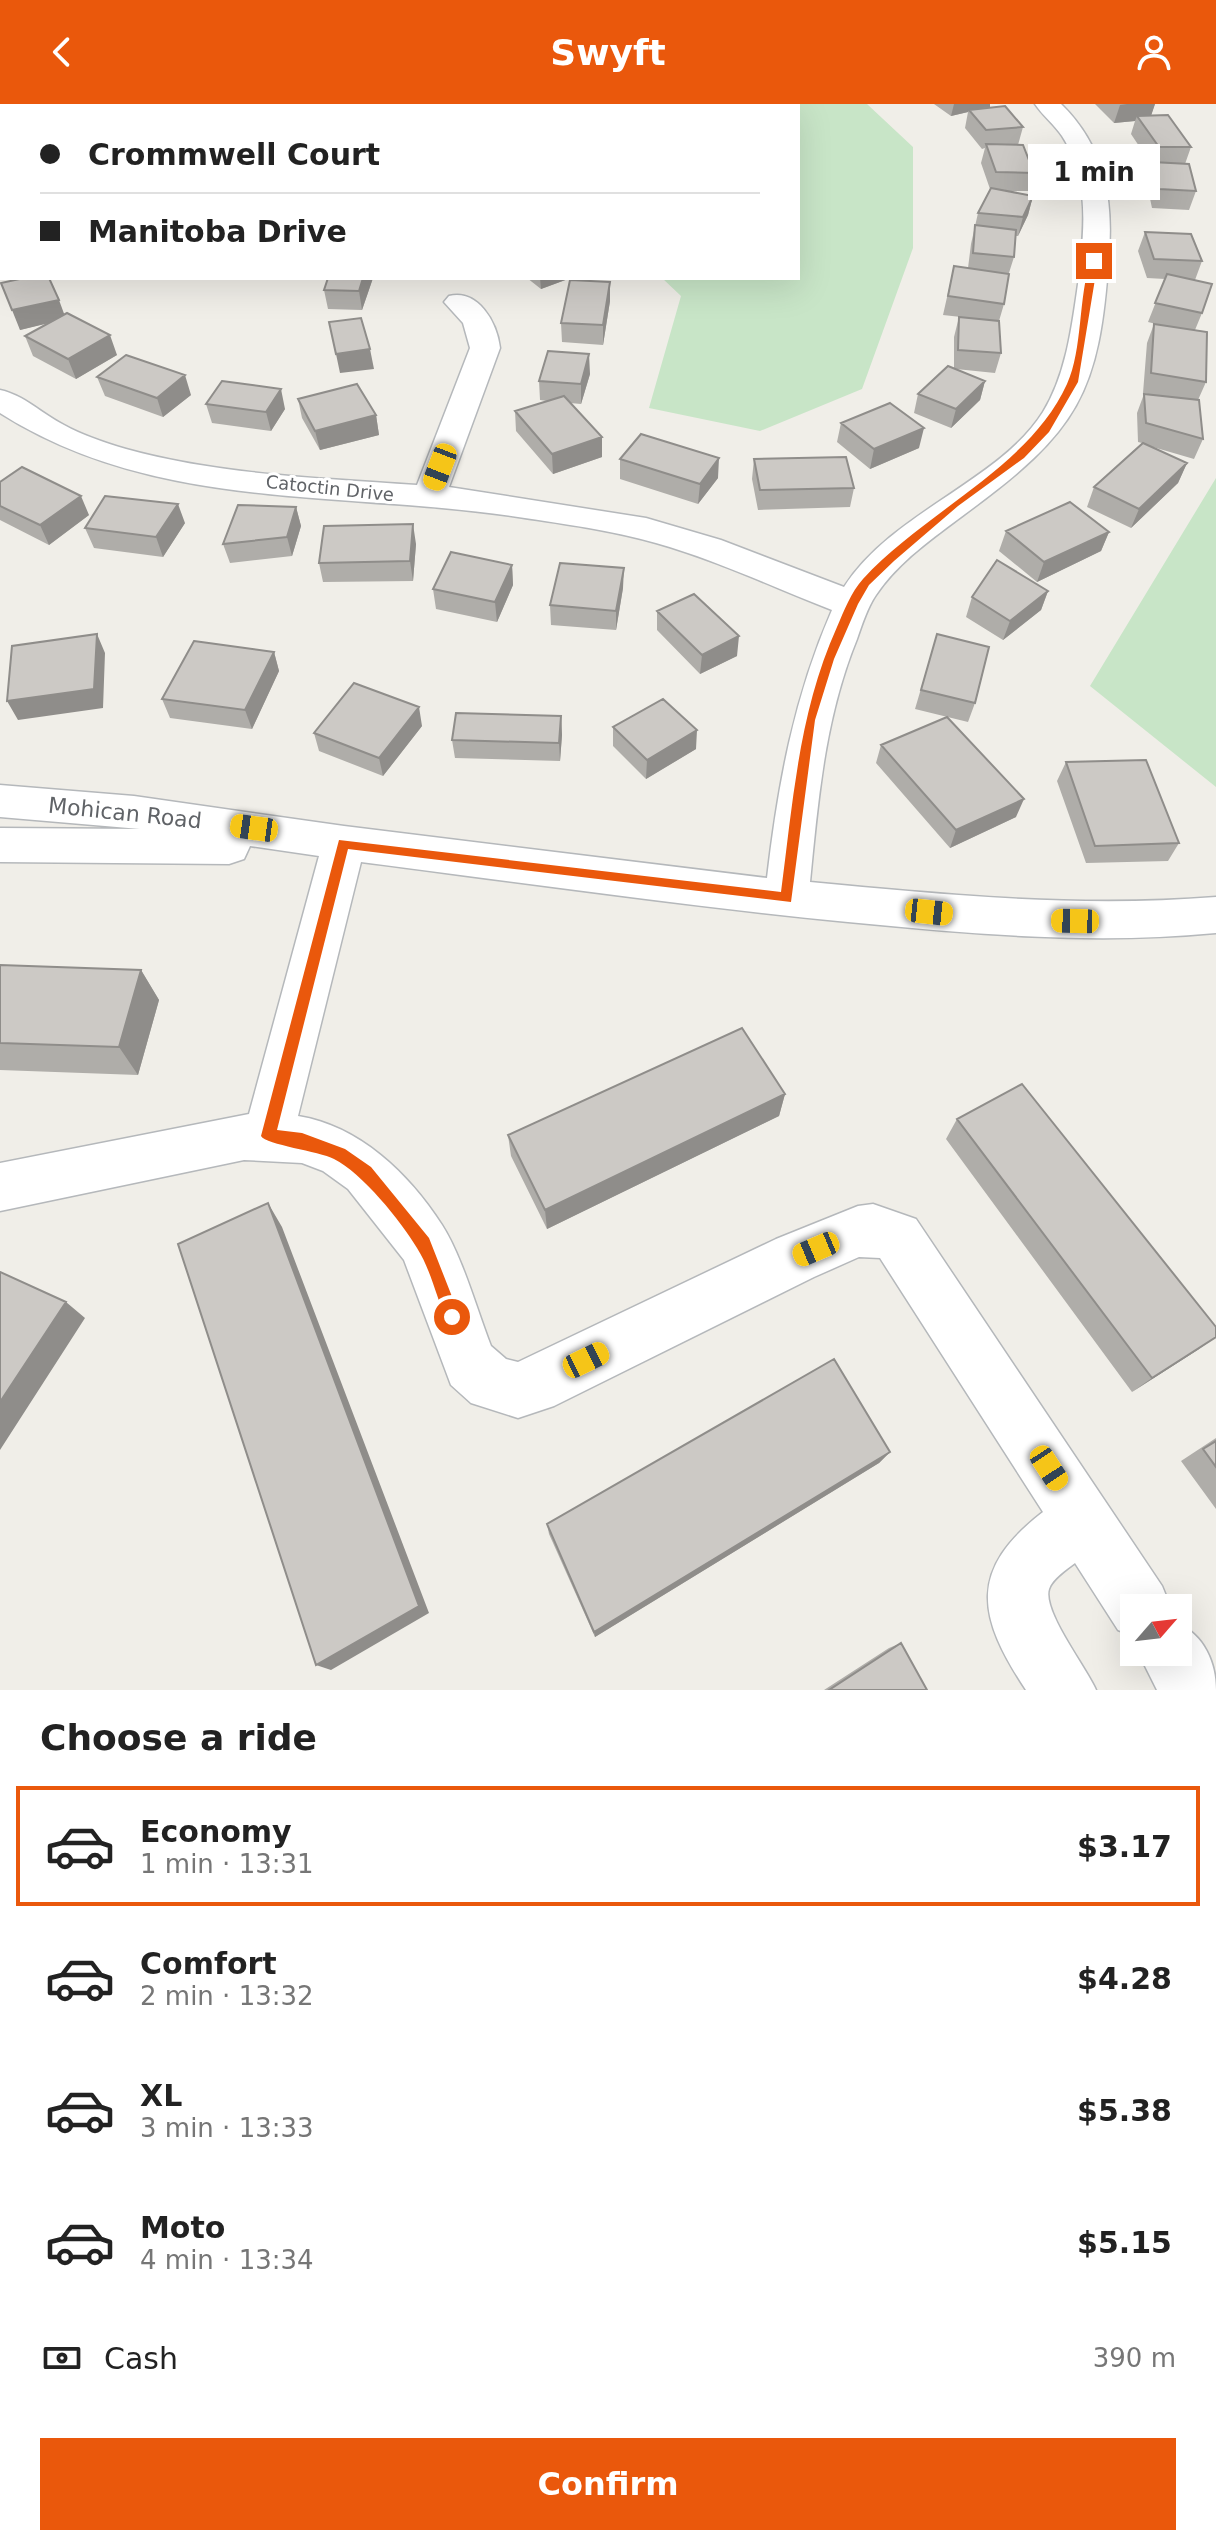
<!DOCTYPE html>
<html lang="en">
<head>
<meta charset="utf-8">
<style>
	:root { --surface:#fff; --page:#f6f6f6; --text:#222; --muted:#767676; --line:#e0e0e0; --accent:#ea580c }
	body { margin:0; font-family:"DejaVu Sans",sans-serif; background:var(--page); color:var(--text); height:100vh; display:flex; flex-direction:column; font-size:30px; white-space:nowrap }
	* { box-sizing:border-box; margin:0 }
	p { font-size:26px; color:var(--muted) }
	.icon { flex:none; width:44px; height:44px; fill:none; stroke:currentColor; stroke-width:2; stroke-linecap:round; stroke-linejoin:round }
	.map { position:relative; height:1586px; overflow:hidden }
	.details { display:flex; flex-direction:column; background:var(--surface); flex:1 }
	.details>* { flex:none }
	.banner { position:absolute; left:0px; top:0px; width:800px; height:176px; box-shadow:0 8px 32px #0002; display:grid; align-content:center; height:176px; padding:0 40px; background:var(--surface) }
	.needle { width:52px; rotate:62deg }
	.buttons { position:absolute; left:1120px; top:1490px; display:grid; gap:16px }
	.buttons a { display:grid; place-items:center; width:72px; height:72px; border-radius:0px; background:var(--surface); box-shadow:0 8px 32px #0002; font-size:40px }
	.end { position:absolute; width:36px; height:36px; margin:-18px; border:10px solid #ea580c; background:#fff; box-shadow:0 0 0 4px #fff }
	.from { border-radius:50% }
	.bubble { position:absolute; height:56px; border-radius:0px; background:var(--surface); box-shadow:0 8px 32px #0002; font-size:26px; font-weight:700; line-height:56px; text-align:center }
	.car { position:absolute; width:24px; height:48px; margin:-24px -12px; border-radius:10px; box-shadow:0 0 6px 2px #0007; background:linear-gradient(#f5c518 24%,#345 0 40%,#f5c518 0 76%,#345 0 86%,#f5c518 0) }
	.banner b { display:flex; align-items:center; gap:28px; height:76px; font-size:30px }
	.banner b+b { border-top:2px solid var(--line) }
	.banner i { width:20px; height:20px; background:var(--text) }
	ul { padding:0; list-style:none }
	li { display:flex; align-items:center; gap:24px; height:120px; margin:0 16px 12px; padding:0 24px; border:4px solid transparent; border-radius:0px }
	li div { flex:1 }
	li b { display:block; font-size:30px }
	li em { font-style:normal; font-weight:700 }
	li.selected { border-color:var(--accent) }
	li>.icon { width:72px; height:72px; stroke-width:1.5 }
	h2 { padding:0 40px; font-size:36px; line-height:96px }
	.pay { display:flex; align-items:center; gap:20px; height:88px; padding:0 40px; font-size:30px }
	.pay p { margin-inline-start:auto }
	.primary-button { display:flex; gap:16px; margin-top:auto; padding:16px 40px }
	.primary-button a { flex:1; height:92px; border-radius:0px; background:var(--accent); color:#fff; font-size:32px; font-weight:700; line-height:92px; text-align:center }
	header { display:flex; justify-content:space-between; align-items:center; height:104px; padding:0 40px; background:var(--accent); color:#fff; font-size:36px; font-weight:700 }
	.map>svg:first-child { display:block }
	.green { fill:#c8e5c7 }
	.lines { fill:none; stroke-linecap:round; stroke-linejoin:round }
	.minor-casing { stroke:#b5b8bb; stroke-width:3 }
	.minor { fill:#fff; fill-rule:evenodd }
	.wall { fill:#afada9 }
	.shaded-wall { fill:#8f8d8a }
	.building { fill:#ccc9c5; stroke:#8f8d8a; stroke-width:2 }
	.route { fill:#ea580c }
	.labels { text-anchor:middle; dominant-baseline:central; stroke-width:6; stroke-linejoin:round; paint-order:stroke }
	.far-street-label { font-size:18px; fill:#606367; stroke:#fff }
	.street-label { font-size:22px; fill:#606367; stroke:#fff }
</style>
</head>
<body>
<header><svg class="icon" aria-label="back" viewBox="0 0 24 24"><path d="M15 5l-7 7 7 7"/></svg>Swyft<svg class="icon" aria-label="person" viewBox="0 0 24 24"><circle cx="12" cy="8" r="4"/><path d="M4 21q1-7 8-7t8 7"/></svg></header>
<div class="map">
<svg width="1216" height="1586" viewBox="0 0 1216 1586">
	<rect width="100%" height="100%" fill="#f0eee8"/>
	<path class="green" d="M521 0H867L913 43V144L862 285 760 327 649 304 681 192 662 174H798V2Z
		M1216 374V683L1090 582Z"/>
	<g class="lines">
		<defs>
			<path id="minor" d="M246 0H286L245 2Z
				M1035 0H1061C1104 42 1113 92 1109 149 1100 291 1078 327 965 410 933 434 898 458 876 491 867 504 862 521 857 535 825 613 818 696 810 778 947 791 1079 804 1216 793V829C1092 841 972 830 848 818 685 802 523 779 361 758L298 1012C360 1022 409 1070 442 1121 462 1152 477 1206 491 1242L506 1255 518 1258 776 1135 858 1102 873 1100 916 1115 1162 1482 1171 1504H1134V1532L1118 1526 1075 1459C1067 1465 1052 1475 1049 1485 1042 1507 1086 1563 1096 1586H1026C977 1512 968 1466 1043 1408L880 1154 859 1153 814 1173 554 1302 518 1314 471 1299 451 1281 404 1156 348 1085 323 1067 302 1059 244 1056 0 1107V1059L249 1010 319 752 250 742 244 755 229 760 0 758V724L140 725 0 713V681L134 692 344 722 767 774C778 680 794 593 832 506 773 483 716 456 656 439 611 426 564 420 518 413 342 386 157 409 0 309V286C24 291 42 310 64 321 82 331 106 339 126 345 220 371 320 374 417 381L470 244 463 219 444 198 449 192C478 185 497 218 500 244L449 383 646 414 721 436 844 483C892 408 1000 377 1043 308 1066 271 1072 222 1078 180 1084 130 1091 77 1062 32 1054 20 1043 12 1035 0Z
				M0 99H2L0 117Z
				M1178 1520C1204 1531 1216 1559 1216 1586H1157L1138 1548H1178Z"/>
		</defs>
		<use href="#minor" class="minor-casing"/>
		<use href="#minor" class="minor"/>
	</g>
	<path class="wall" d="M57 0H111L112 2H57Z
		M438 0H471V2H438Z
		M934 0H990V3L1023 23 1018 41 1034 69 1029 87H1010L1033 92 1028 111 1018 132H1016L1014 153 1008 172 1004 200 999 217 1001 249 995 269 956 265 985 277 980 296 951 324 914 309 918 290 954 264V233L959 213H961L943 211 954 162 968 164 971 140 978 109 990 85 981 59 985 44 982 45 965 24 968 8 951 12Z
		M1095 0H1155L1151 11 1191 43 1185 60 1196 87 1189 106 1152 104 1146 76 1151 60 1131 30 1135 17 1114 19Z
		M2 15V46L0 45V17Z
		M1145 128 1202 157 1195 176 1202 209 1195 226 1206 278 1198 296 1203 335 1194 355 1146 341 1187 359 1178 379 1131 424 1087 403 1094 383 1142 339 1138 338 1137 309 1144 290 1158 292 1143 289 1147 239 1154 220 1160 221 1148 218 1165 175 1147 174 1138 147Z
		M14 174H49L64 211 117 251 76 275 33 252 25 232 51 218 20 226Z
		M373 174 362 206 328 205 324 186Z
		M527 174H568V175L541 185Z
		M610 178V197L603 241 562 238 561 219Z
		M590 270 581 300 570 299 602 353 553 370 516 327 515 307 547 297 540 296 539 277Z
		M97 273 191 291 163 313 105 292Z
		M298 295 376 311 379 331 320 346 302 314Z
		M206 300 285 305 271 327 212 319Z
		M841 319 919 344 870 365 837 338Z
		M620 355 718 374 698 400 620 375Z
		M754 355 854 384 850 403 758 406 752 375Z
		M0 378 89 411 49 441 0 416Z
		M296 403 301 422 292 452 230 459 223 440Z
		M185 419 163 453 94 444 85 424Z
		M1006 427 1109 428 1101 447 1037 478 999 447Z
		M416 440 413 477 323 478 319 459Z
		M512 461 513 481 497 518 436 505 433 485Z
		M623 484 616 526 551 521 550 501Z
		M1048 487 1041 506 1003 536 966 513 972 493Z
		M657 507 737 552 700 570 657 526Z
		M937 530 975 599 968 618 915 605Z
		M274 548 279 567 252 625 170 614 162 595Z
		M561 612 562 631 560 657 455 654 452 636Z
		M422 622 383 672 319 647 314 629Z
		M613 623 696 645 646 675 613 642Z
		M881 641 1016 713 950 744 876 659Z
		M1066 658 1179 739 1168 757 1086 759 1057 677Z
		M0 861 141 866 159 896 138 971 0 966Z
		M785 990 779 1012 547 1125 511 1052 508 1031Z
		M957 1015 1199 1245 1132 1288 946 1035Z
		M1216 1334V1405L1181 1357Z
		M890 1348 879 1359 595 1533 549 1430 547 1420Z
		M901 1539 927 1586H824L889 1544Z"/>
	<path class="shaded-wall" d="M70 0H111L112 2H70Z
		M954 0H990V3L969 6 968 8 951 12Z
		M1127 0H1155L1150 15 1137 12 1135 17 1114 19 1120 1Z
		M1033 92 1028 111 1018 132 1023 113Z
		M363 174H373L362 206 359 187Z
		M540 174H568V175L541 185Z
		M610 178V197L603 241V221Z
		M59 196 66 215 20 226 12 206Z
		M110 231 117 251 76 275 68 255Z
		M370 245 374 265 340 269 336 250Z
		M589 250 590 270 581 300V280Z
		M185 271 191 291 163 313 157 294Z
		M985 277 980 296 951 324 956 305Z
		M281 285 285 305 271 327 266 308Z
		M376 311 379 331 320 346 315 327Z
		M924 324 919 344 870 365 874 345Z
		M602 333V353L553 370 552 350Z
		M719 354 718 374 698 400 700 380Z
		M1187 359 1178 379 1131 424 1139 405Z
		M81 392 89 411 49 441 40 421Z
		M178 400 185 419 163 453 156 433Z
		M296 403 301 422 292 452 287 433Z
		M413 420 416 440 413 477 410 457Z
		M1109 428 1101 447 1037 478 1044 458Z
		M512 461 513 481 497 518 495 498Z
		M624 464 623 484 616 526V507Z
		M1048 487 1041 506 1003 536 1010 517Z
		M97 530 105 549 103 604 18 616 7 597Z
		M739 532 737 552 700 570 702 551Z
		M274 548 279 567 252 625 245 606Z
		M419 603 422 622 383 672 379 654Z
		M561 612 562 631 560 657 559 639Z
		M697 626 696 645 646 675 647 656Z
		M1024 695 1016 713 950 744 956 726Z
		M141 866 159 896 138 971 119 943Z
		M785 990 779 1012 547 1125 545 1106Z
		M268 1099 282 1123 429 1509 331 1566 316 1561Z
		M66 1198 85 1214 0 1346V1298Z
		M1216 1233 1199 1245 1132 1288 1152 1274Z
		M890 1348 879 1359 595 1533 594 1528Z"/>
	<path class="building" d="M1005 2 1023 23 986 26 969 6Z
		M1168 11 1191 43H1159L1137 12Z
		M2 15V29H0V17Z
		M986 40 1023 41 1034 69 996 68Z
		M1152 58 1189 60 1196 87 1159 85Z
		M991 84 1033 92 1023 113 978 109Z
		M975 121 1016 126 1014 153 973 149Z
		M1145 128 1191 130 1202 157 1154 155Z
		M954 162 1009 170 1004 200 948 192Z
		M1167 170 1212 180 1202 209 1155 199Z
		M24 174H49L59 196 12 206 1 179Z
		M328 174H363L359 187 324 186Z
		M570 176 610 178 603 221 561 219Z
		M67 209 110 231 68 255 25 232Z
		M959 213 999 217 1001 249 958 246Z
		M361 214 370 245 336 250 329 218Z
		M1154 220 1207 228 1206 278 1151 269Z
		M548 247 589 250 581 280 539 277Z
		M126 251 185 271 157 294 97 273Z
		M948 262 985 277 956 305 918 290Z
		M222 277 281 285 266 308 206 300Z
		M357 280 376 311 315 327 298 295Z
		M1144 290 1199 296 1203 335 1146 319Z
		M564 292 602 333 552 350 515 307Z
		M890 299 924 324 874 345 841 319Z
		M641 330 719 354 700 380 620 355Z
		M1143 339 1187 359 1139 405 1094 383Z
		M846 353 854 384 760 386 754 355Z
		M22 363 81 392 40 421 0 402V378Z
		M105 392 178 400 156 433 85 424Z
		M1070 398 1109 428 1044 458 1006 427Z
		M238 401 296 403 287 433 223 440Z
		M413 420 410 457 319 459 324 422Z
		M451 448 512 461 495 498 433 485Z
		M997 456 1048 487 1010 517 972 493Z
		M560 459 624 464 616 507 550 501Z
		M694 490 739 532 702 551 657 507Z
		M97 530 94 585 7 597 12 542Z
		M937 530 989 543 975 599 921 586Z
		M194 537 274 548 245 606 162 595Z
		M354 579 419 603 379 654 314 629Z
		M663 595 697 626 647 656 613 623Z
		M456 609 561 612 559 639 452 636Z
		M947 613 1024 695 956 726 881 641Z
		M1146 656 1179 739 1095 742 1066 658Z
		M0 861 141 866 119 943 0 939Z
		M742 924 785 990 545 1106 508 1031Z
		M1022 980 1216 1223V1233L1152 1274 957 1015Z
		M268 1099 419 1502 316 1561 178 1140Z
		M0 1168 66 1198 0 1298Z
		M834 1255 890 1348 594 1528 547 1420Z
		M1216 1337V1363L1203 1345Z
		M901 1539 927 1586H829Z"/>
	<path class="route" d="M1091 155 1098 157 1078 278 1049 328 1024 354 958 402 894 457 869 481 858 500 834 555 815 616 791 798 348 745 277 1026 302 1029 345 1045 371 1063 429 1134 460 1213 458 1218H447C437 1195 431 1166 417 1144 401 1117 362 1069 334 1055 319 1047 266 1041 261 1032L339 736 781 788C793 697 799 607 837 523 844 507 851 488 863 475 925 407 1029 364 1067 280 1083 245 1078 193 1091 155Z"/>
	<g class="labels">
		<g class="far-street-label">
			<text transform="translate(330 384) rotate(6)">Catoctin Drive</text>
		</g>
		<g class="street-label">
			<text transform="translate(125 709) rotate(6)">Mohican Road</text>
		</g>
	</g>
</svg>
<div class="buttons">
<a><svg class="needle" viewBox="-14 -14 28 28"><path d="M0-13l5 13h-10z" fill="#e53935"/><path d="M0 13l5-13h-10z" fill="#767676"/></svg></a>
</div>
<i class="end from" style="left:452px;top:1213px"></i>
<i class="end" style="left:1094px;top:157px"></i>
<div class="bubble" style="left:1028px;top:40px;width:132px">1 min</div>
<i class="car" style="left:440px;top:363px;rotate:201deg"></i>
<i class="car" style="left:254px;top:724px;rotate:278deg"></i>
<i class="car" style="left:929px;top:808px;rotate:96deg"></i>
<i class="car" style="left:1075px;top:817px;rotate:271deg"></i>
<i class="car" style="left:816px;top:1145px;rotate:247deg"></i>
<i class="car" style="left:586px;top:1256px;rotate:64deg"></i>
<i class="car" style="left:1049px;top:1364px;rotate:147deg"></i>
<div class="banner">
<b><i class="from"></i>Crommwell Court</b>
<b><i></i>Manitoba Drive</b>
</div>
</div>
<section class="details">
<h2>Choose a ride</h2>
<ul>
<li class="selected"><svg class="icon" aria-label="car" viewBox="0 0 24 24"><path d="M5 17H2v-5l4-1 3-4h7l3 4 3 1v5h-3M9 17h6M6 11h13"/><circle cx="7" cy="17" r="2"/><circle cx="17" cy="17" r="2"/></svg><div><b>Economy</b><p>1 min · 13:31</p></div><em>$3.17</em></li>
<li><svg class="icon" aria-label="car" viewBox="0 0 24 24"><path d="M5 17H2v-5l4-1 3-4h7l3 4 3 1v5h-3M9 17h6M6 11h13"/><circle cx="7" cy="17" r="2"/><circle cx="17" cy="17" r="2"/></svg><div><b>Comfort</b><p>2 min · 13:32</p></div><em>$4.28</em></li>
<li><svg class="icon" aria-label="car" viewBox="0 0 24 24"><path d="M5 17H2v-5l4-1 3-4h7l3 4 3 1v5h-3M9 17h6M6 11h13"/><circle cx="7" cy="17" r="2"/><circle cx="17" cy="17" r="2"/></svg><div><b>XL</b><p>3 min · 13:33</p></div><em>$5.38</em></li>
<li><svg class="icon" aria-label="car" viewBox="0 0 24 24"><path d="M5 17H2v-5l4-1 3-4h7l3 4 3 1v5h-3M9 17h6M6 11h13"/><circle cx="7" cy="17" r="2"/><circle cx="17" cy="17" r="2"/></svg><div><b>Moto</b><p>4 min · 13:34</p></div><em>$5.15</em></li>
</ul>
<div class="pay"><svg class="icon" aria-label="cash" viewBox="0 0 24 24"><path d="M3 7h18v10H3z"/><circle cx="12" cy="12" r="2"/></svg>Cash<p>390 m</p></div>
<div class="primary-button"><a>Confirm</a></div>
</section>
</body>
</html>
